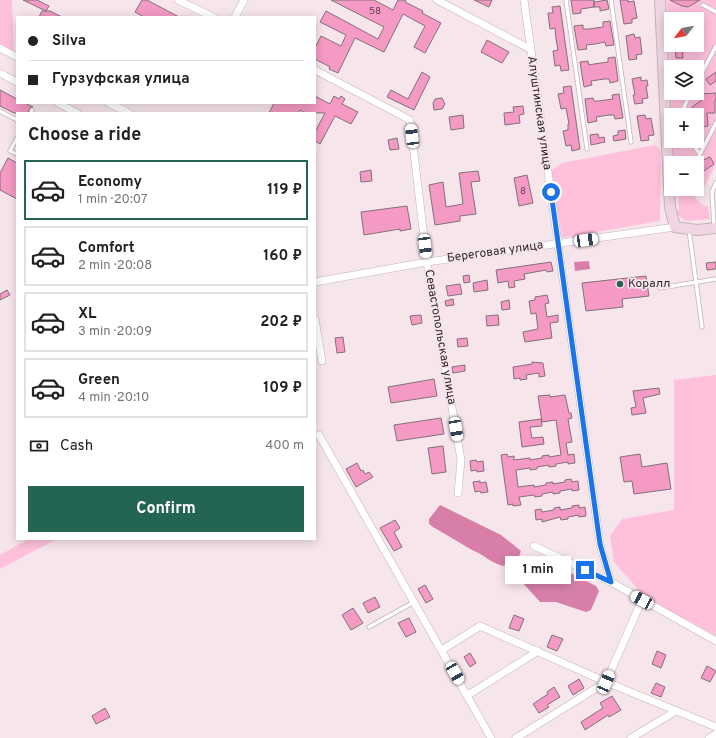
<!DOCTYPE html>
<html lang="en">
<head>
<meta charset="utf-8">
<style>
	:root { --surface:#fff; --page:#f6f6f6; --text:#222; --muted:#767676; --line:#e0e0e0; --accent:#246452 }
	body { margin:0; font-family:Overpass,sans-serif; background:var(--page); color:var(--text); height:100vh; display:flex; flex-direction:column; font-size:15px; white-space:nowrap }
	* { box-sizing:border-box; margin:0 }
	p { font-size:13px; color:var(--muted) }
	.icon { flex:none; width:22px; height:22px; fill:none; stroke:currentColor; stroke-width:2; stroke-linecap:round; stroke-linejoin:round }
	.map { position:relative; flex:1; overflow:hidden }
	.sheet { position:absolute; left:16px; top:112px; width:300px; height:428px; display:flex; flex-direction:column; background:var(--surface); border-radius:0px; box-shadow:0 2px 10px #0003 }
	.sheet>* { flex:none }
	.hud { position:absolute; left:16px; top:16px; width:300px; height:88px; border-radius:0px; box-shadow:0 2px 10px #0003; display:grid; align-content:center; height:88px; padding:0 12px; background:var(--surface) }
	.needle { width:26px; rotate:239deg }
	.controls { position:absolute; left:664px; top:12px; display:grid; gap:8px }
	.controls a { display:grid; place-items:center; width:40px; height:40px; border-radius:0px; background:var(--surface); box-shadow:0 2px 10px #0003; font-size:20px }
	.end { position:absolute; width:18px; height:18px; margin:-9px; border:5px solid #1a73e8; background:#fff; box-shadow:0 0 0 2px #fff }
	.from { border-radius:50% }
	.bubble { position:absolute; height:28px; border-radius:0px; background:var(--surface); box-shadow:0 2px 10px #0003; font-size:13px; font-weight:700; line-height:28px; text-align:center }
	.car { position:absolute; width:12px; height:24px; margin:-12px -6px; border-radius:5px; box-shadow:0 0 3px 1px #0007; background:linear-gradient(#fff 24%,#345 0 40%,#fff 0 76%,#345 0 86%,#fff 0) }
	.hud b { display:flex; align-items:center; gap:14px; height:38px; font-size:15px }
	.hud b+b { border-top:1px solid var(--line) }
	.hud i { width:10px; height:10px; background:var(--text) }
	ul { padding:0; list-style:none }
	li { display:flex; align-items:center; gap:12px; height:60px; margin:0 8px 6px; padding:0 4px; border:2px solid var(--line); border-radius:0px }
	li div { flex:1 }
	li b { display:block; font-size:15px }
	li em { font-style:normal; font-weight:700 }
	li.on { border-color:var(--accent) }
	li>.icon { width:36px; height:36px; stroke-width:1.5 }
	h2 { padding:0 12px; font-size:18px; line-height:48px }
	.pay { display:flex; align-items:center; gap:10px; height:44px; padding:0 12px; font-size:15px }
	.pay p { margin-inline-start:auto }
	.action { display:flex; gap:8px; margin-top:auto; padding:8px 12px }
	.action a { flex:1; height:46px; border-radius:0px; background:var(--accent); color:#fff; font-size:16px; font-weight:700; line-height:46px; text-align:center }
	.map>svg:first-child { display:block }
	.green { fill:#ffc0dc; fill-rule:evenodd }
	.water { fill:#d87fa9 }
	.building { fill:#f59ac4; stroke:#817178 }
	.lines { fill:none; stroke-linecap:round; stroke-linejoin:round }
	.lane-casing { stroke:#c4b3ba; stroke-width:5 }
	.street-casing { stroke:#c4b3ba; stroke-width:8 }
	.secondary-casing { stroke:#c4b3ba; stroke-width:12 }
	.lane { stroke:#fff; stroke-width:3.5 }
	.street { stroke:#fff; stroke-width:7 }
	.secondary { stroke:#f0d6e2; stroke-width:10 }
	.route { stroke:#1a73e8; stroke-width:5 }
	.poi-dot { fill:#246452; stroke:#f7e5ec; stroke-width:1.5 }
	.labels { text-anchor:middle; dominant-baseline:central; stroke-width:3.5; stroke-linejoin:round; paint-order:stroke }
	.number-label { font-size:10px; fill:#614552 }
	.street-label { font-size:12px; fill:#30292c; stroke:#f7e5ec }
	.poi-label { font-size:12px; fill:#30292c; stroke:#f7e5ec; text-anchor:start }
</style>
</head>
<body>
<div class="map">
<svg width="716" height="738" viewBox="0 0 716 738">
	<rect width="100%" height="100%" fill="#f7e5ec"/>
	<path class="green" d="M0 0H12L14 51 0 44Z
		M667 0H716V163L699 197 696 189 697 163H688L687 162 673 163V141H697V115H672ZM671 19H697V45H671ZM671 67H697V93H671Z
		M655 145 661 150 660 221 562 238 551 171 562 163Z
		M678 189H689L697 200 705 206H708L710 219 686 221 679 216 675 210H679Z
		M716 375V636L646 598 614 562 610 536 622 519 674 510V380Z
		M29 539H57L0 569V555Z"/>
	<path class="water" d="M589 261 590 269 575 271 574 262Z
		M440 505 501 535 521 551 518 559 503 566C491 563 483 554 472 550L433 527 429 524V519Z
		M537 556 596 586 599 591 591 610 586 612 556 602H540L521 581 520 575Z"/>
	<path class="building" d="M23 0H37L49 6 46 11H50L62 17H39L42 11H46Z
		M142 0H147L179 17H144L135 12Z
		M331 0H374L393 10 398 0H406L405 2 423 11 422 13 441 23 425 53 414 47 425 26 403 14 384 52 355 38 338 73 329 69 330 67 315 59V48L321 36 341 46 346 35 320 22 326 11 378 39 384 27Z
		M474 0H492L489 7Z
		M571 0H594V2L607 0 609 9 600 11V7H594V2V7L581 9V13L573 14Z
		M620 0H628V2L634 1 637 18 632 19V23L624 24Z
		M670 0H700L688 7 682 6Z
		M560 6 569 70 561 71 560 65 555 66 553 51 558 50 556 39 555 28 550 29 548 13H553L552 7Z
		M610 21 614 45 606 46 605 42 595 44 586 45 587 49 578 50 574 26 583 25V29H589L603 27V22Z
		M634 34 635 38 640 37 642 54 636 55 637 59 629 60 626 36Z
		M487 40 509 52 502 63 481 52Z
		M675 45H682L683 58H676Z
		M615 57 618 81 610 83 609 79H604L591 81 592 85 584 87 580 62 588 61 589 65 594 64 608 62V58Z
		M422 72 430 77 414 110 387 97 391 90 408 99Z
		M716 72V81L710 85 706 79Z
		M641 77V81L647 80 648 86H646L648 98 642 99 643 103 635 104 633 95H635L632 79Z
		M571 86 580 149 572 151 571 145 566 146 563 131 568 130V124H569L566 108 561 109 558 94 564 93 563 87Z
		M0 90 17 99V103H25L33 107 30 108 28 113H14L0 106Z
		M716 93V100H715V113H707L708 126 702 127 703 139H697V121H701L700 109 696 112 692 107 703 99 700 94Z
		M619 94 623 118 615 119 614 115H609L596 117 597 121 588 123 585 99 593 98 594 101H599L613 99 612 95Z
		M315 96 330 104 334 96 339 99 341 96 345 99 342 104 358 112 351 124 335 116 320 144 315 141V132L325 113H305L300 110 298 113H269L274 103H315Z
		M442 98 445 104 442 109 434 110 433 103 435 99Z
		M523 106 524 114 519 115 520 123 505 125 504 113 514 112 513 107Z
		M463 115 464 128 451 130 449 117Z
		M645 115 646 119 651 118 654 135 648 136 649 140 641 141 637 116Z
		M625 130 626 139 614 141 613 136 618 135V131Z
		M598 134 599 138 604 137 605 142 591 145 590 135Z
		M397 138 399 149 390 150 388 140Z
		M710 157 714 164 697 176V163Z
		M8 158 17 163V199L0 190V173Z
		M371 170 372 181 361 182 360 172Z
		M478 171 480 181 471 182 476 214 460 216V221L435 225 429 185 443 182 446 207 463 204 459 173Z
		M527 175 533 203 519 206 514 178Z
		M407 206 411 229 400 231V229L364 235 361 212Z
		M551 262 553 271 547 272 546 270 524 274 525 279 514 281 515 287 509 288 508 281 498 283 496 270Z
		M716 262V269L707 270 706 263Z
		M469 275 470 282 464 283 463 276Z
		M646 276 649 296 622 299 623 307 586 311 582 283Z
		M487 280 488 290 474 292 473 283Z
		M460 284 462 294 448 296 446 286Z
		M7 290 10 295 0 300V294Z
		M547 295 549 303 545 304 547 317 558 315V322L550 323 552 338 525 342 523 332 538 329 536 313 531 314 529 301 535 300V297Z
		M453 299 454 305 446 306 445 301Z
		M509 300 510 309 502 310 501 302Z
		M421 315 422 323 412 325 410 316Z
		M498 315 499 325 487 326 486 316Z
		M343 337 345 352 337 353 335 338Z
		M467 338 468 346 458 347 457 339Z
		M532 362 543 363 545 376 539 377V373L526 375 527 379 520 380V378L514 379 513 367 532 364Z
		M465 365V371L453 373 452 367Z
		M434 379 437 396 391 403 388 387Z
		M659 388 660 394 643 398 646 413 632 415 631 408 636 407 633 391Z
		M550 395V397L565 395 569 413H571L572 418 568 419 572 442 566 443 568 455 574 454 575 463 568 464V462L556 464V466L549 467V465L537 467V469L530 470V468L516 470 518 487 534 485V487L546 485V483L553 482V484L565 482V480L571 479 572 482 578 481 579 490 572 491V489L560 491V493L553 494V492L542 494V496L535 497 534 495 519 497 521 505 513 506V504L508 505 501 455 507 454 508 457 514 456V460L530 458V460L542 458V456L549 455V457L561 455 556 420 542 422 538 396Z
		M441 418 444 434 397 441 394 425Z
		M541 419 542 426 530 427 532 438 543 437 544 444 522 447 519 422Z
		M443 446 446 472 432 474 428 448Z
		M640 454 642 467 667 463 671 489 634 494 632 481 624 482 620 457Z
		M476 460 477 462 483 461 484 471 477 472V470L471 471 470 461Z
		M357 463 361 471 363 470 365 474 369 472 373 477 356 487 346 469Z
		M480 481V483L486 482 488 492 481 493 480 491 475 492 473 482Z
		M579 505V508L585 507 586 516 579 517V515L568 517V519L561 520 560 517 542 522V519L536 520 535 510 541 509 542 512 554 510V508L560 507V510L572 508V506Z
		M395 520 400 528 394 532 402 547 394 551 380 528Z
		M425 585 433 599 426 603 418 589Z
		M375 597 380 607 368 613 363 603Z
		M353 608 363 623 351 630 342 615Z
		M514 615 524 619 519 631 509 628Z
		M409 618 416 632 406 637 398 623Z
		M552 635 563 639 557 651 547 647Z
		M657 651 666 655 661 668 652 664Z
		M470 653 476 663 470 667 464 657Z
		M707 666 716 671 710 682 701 678Z
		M579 679 584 688 573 695 568 686Z
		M656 683 665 687 661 697 651 693Z
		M554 687 560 697 547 705 549 707 539 713 533 704 548 694 547 692Z
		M612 696 621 710 609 717 608 715 585 730 581 722 603 708 600 703Z
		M105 708 110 717 96 724 92 716Z"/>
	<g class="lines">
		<defs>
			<path id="lane" d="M566 0 587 149
				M611 0 631 142
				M703 5 716 12
				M697 82 716 46
				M0 111 17 120
				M31 113 32 110
				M683 115V109L691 93
				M17 138 10 151 17 154
				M690 141 700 154
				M697 160 716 123
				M714 227 712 192 716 183
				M689 230 702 327
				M660 288 716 279
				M369 627 414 602"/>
			<path id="street" d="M178 0 213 17
				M437 0 530 49
				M524 0 600 544 611 582
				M235 17 244 0
				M0 48 17 57
				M315 70 410 120 427 262 461 460 458 493
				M0 73 17 82
				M58 103 77 113
				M109 103 129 113
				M315 282 427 262 675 227
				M315 319 322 361
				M319 435 491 738
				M534 546 611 582 716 641
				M442 650 480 626 606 682 716 727
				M468 695 538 651
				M516 738 606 682 642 600
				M631 738 676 711
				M709 738 716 734"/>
			<path id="secondary" d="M660 0 670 207 675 227 697 230 716 228"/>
		</defs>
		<use href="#lane" class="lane-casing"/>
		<use href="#street" class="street-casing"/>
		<use href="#secondary" class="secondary-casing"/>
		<use href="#lane" class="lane"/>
		<use href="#street" class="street"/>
		<use href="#secondary" class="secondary"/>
	</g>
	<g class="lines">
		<path class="route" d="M551 192 600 544 611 582 585 570"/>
	</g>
	<circle class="poi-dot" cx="620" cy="284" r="4"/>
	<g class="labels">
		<g class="number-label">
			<text x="375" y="11">58</text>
			<text x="523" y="191">8</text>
		</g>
		<g class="street-label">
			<text transform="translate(539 113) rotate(82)">Алуштинская улица</text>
			<text transform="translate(495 252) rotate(-8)">Береговая улица</text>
			<text transform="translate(440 337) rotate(80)">Севастопольская улица</text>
		</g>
		<g class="poi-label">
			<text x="628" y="284">Коралл</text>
		</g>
	</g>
</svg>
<div class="controls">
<a><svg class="needle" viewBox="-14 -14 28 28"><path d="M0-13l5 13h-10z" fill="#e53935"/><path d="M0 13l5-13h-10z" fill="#767676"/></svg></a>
<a><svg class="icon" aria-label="layers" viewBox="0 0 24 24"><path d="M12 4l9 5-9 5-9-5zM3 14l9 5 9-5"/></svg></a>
<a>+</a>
<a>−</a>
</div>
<i class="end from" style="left:551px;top:192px"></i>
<i class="end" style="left:585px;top:570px"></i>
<div class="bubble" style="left:505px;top:556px;width:66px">1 min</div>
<i class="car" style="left:412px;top:136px;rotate:353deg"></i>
<i class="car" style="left:586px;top:240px;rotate:82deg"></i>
<i class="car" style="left:425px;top:246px;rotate:173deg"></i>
<i class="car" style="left:456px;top:429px;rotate:171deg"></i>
<i class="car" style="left:642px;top:600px;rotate:299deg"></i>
<i class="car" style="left:455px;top:673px;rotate:150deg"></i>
<i class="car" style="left:606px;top:682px;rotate:23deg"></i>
<div class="hud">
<b><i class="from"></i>Silva</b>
<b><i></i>Гурзуфская улица</b>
</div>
<section class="sheet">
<h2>Choose a ride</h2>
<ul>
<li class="on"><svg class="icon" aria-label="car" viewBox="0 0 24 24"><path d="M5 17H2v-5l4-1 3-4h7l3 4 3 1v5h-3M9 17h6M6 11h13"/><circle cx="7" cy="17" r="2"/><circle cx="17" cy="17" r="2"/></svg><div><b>Economy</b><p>1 min · 20:07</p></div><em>119 ₽</em></li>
<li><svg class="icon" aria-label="car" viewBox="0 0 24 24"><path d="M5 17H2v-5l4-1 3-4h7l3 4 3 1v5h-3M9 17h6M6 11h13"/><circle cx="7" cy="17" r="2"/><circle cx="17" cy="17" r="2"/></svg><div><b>Comfort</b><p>2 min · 20:08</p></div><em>160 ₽</em></li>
<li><svg class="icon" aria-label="car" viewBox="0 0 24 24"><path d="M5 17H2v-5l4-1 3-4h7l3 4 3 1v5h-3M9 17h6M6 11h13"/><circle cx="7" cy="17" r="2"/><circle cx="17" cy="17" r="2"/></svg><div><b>XL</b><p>3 min · 20:09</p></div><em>202 ₽</em></li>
<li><svg class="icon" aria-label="car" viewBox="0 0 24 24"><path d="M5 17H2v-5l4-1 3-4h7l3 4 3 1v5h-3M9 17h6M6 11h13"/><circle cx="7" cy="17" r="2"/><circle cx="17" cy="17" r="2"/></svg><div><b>Green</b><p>4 min · 20:10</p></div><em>109 ₽</em></li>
</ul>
<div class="pay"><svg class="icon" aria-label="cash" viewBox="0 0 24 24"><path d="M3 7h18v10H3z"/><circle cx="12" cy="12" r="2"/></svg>Cash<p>400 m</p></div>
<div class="action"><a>Confirm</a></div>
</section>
</div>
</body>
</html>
